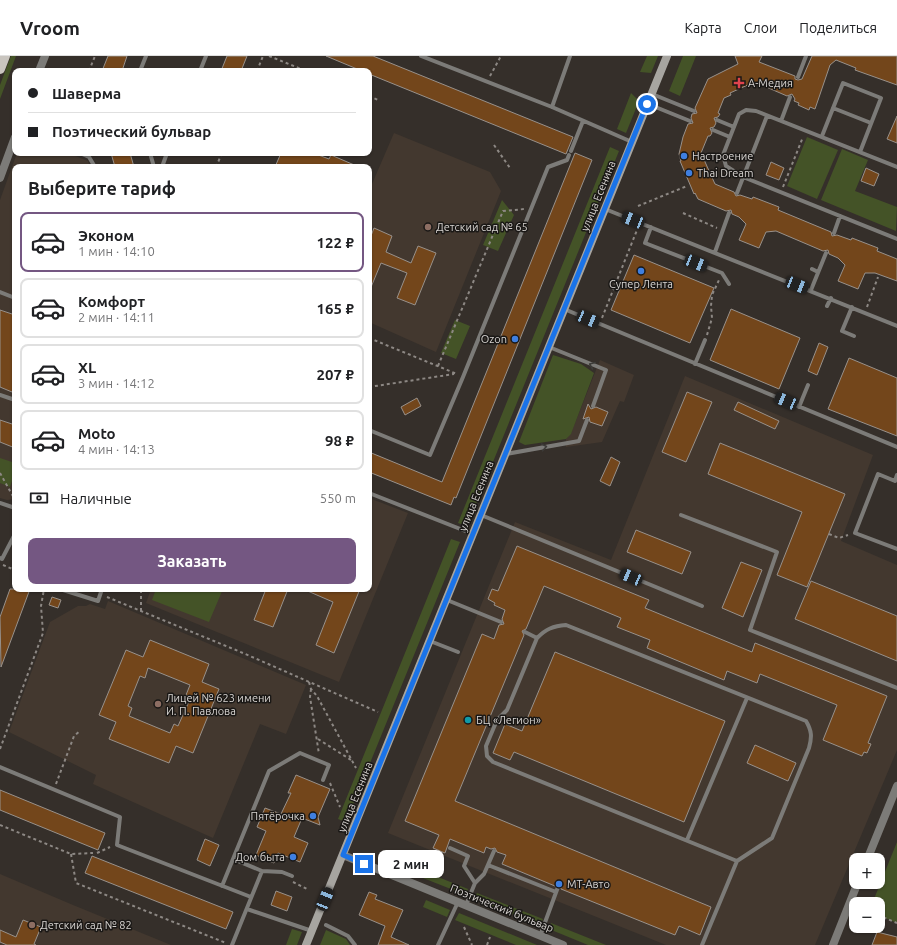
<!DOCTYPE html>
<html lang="ru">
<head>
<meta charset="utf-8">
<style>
	:root { --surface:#fff; --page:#f6f6f6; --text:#202124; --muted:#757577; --line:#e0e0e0; --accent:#745782 }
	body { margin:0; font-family:Ubuntu,sans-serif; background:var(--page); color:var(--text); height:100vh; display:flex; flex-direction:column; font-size:15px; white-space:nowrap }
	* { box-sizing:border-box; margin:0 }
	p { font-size:13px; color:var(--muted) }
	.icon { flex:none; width:22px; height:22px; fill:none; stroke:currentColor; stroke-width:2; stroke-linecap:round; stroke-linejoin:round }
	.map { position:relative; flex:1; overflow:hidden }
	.panel { position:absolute; left:12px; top:108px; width:360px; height:428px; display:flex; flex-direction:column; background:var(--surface); border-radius:8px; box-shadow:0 1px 3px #0004 }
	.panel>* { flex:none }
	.banner { position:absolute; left:12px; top:12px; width:360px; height:88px; border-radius:8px; box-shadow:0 1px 3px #0004; display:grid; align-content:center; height:88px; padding:0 16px; background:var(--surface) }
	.buttons { position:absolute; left:849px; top:797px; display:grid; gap:8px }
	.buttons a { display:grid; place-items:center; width:36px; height:36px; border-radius:8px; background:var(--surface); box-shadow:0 1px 3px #0004; font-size:20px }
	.end { position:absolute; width:18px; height:18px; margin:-9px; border:5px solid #1a73e8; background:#fff; box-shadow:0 0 0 2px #fff }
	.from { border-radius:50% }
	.bubble { position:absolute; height:28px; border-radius:8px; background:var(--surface); box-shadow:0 1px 3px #0004; font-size:13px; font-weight:600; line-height:28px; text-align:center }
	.car { position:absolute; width:12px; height:24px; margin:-12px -6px; border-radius:5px; box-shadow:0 0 3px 1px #0007; background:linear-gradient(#222 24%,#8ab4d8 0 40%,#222 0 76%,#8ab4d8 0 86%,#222 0) }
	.banner b { display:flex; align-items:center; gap:14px; height:38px; font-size:15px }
	.banner b+b { border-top:1px solid var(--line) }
	.banner i { width:10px; height:10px; background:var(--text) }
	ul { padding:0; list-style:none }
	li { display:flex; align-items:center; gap:12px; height:60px; margin:0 8px 6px; padding:0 8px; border:2px solid var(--line); border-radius:8px }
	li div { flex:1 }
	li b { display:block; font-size:15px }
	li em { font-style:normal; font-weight:600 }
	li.current { border-color:var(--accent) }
	li>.icon { width:36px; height:36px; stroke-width:1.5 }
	h2 { padding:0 16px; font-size:18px; line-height:48px }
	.pay { display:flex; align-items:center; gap:10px; height:44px; padding:0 16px; font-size:15px }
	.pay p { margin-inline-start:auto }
	.primary-button { display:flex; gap:8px; margin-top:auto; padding:8px 16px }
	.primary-button a { flex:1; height:46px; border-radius:8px; background:var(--accent); color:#fff; font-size:16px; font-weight:600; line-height:46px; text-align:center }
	header { display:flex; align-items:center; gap:24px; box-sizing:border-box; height:56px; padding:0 20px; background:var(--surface); border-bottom:1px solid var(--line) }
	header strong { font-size:19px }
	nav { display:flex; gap:22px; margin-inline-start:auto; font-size:14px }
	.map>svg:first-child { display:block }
	.built { fill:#43382f }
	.green { fill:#445327 }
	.building { fill:#73461b; stroke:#98918b; fill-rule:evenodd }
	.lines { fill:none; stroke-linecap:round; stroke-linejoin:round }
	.path { stroke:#8d8884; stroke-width:2; stroke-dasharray:3 3; stroke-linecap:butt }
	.lane { stroke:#7c7b78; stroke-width:4 }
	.street { stroke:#7c7b78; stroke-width:8 }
	.secondary { stroke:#a7a5a0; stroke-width:8 }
	.primary { stroke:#c9c5bf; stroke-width:10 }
	.oneway { stroke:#3c3b38 }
	.route { stroke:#1a73e8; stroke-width:5 }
	.health-dot { fill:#e0444e; stroke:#1a1816; stroke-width:1.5 }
	.shop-dot { fill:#3f7fe0; stroke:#1a1816; stroke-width:1.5 }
	.education-dot { fill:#8d6e63; stroke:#1a1816; stroke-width:1.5 }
	.culture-dot { fill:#0f9aa8; stroke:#1a1816; stroke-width:1.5 }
	.labels { text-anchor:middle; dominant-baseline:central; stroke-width:3; stroke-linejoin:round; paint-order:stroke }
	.poi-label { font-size:11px; fill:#d8d4d1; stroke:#1a1816; text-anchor:start }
	.street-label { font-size:11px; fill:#d8d4d1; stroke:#1a1816 }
</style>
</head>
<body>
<header>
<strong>Vroom</strong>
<nav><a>Карта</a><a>Слои</a><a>Поделиться</a></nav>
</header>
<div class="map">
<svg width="897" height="889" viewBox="0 0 897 889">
	<rect width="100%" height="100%" fill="#352f2a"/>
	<path class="built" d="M394 77 490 116 501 135 436 296 369 266V135Z
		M17 97H68L88 105 90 111H15V443L7 444 0 442V144Z
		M600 304 634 319 624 346 620 345 602 386 566 391V383L571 377Z
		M685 320 873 399 841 485 897 509V694L815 889H666L388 777 515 466 611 504Z
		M369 442 408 457 339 626 146 547 151 533H369Z
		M108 545 306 629 286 678 260 668 213 782 93 728 96 719 9 676 50 566 78 550H86L90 548 105 553Z
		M0 818 73 849 171 889H0Z"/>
	<path class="green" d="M11 0H16L0 43V29Z
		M647 0H658L651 17 640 16Z
		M683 0H696L680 40 669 35Z
		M631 37 639 45 626 77 617 73Z
		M807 81 838 94 817 143 787 130Z
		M610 91 619 95 467 470 458 467Z
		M842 93 868 104 855 135 897 151 896 175 821 144Z
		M502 144 514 159 498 195 483 189Z
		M455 264 470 270 456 303 441 297Z
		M553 299 581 308 594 317 571 378 566 383 525 389 519 386Z
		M0 402 15 407V416L10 431 0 427Z
		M451 483 460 486 346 766 338 763Z
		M156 533H223L209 566 152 544Z
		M897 786V867L878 859V848H872Z
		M383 799 468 833 466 839 380 805Z
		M477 837 543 863 540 869 473 843Z
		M426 844 450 854 447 861 423 851Z
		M459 857 537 889H516L455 864Z
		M551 867 606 889H588L549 873Z
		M292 873 302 876 297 889H286Z
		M326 874 346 883 350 889H320Z"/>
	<path class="building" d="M108 0H127L122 15H102Z
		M227 0H247L241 15H221Z
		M326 0H373L573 81 566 98 369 18V15H362Z
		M735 0H762L759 6 795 20V23L798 24 802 23 812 0H897V29L855 14 856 12 836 4 830 9 815 53 810 51 809 54 798 49 799 47 794 45 795 43 792 38 787 40 757 27 751 30 750 28 730 37 731 39 724 42 718 57 720 58 718 61 714 62 716 67 714 71 710 72 712 77 710 80H708L701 97 715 128 734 136 736 140 740 139 752 143 753 141 779 151 778 154 831 176 832 180 837 179 851 184 852 182 878 192 877 195 897 203V225L875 217H865L858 233 838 225 845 209 838 202 829 198 828 194 823 195 776 175 766 176 759 192 739 184 746 168 739 161 732 158 731 154 726 155 698 143 695 137 694 138 680 105H681L679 98 683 81 688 68 693 67 691 62 692 58 697 57 695 52 708 23 738 8Z
		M897 60V87L887 83Z
		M111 97H130L134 111H115Z
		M281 97H313L329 103 331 99 359 111H275Z
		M575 97 592 104 456 442 454 441 451 449 369 416V396L442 426Z
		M771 106 784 112 779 124 766 119Z
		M866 112 879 118 874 130 861 125Z
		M374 172 392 180 386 196 411 207 418 190 436 197 415 249 397 242 407 217 381 207 369 236V185Z
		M634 199 714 232 690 287 611 254Z
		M731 253 800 282 779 333 710 304Z
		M0 254 15 259V327L12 336 0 331Z
		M819 287 828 291 817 319 808 315Z
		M849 302 897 322V380L828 353Z
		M687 336 712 346 686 406 662 396Z
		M417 342 421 350 405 359 401 351Z
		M738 346 779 365 775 373 734 354Z
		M588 348 591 353 596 351 608 356 602 370 590 366 589 361 583 363Z
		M0 364 15 369V392L0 386Z
		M720 387 845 438 807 531 777 519 802 456 708 418Z
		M611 401 620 406 610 430 600 425Z
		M636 474 691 496 682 518 627 496Z
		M517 490 649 544 645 552 752 596 755 587 887 640 868 687 871 688 867 697 864 696 862 700 823 684 837 649 760 618 757 627 727 615 724 624 647 592 650 584 617 571 621 562 544 530 526 573 522 575 524 579 455 745 711 851 700 879 679 870 675 879 561 833 560 828 555 830 502 808 506 799 497 796 495 792 491 793 486 791 484 797 450 783 445 797 433 792 439 779 405 765 482 578 494 583 499 569 504 568 502 563 505 554 494 549 495 547 488 543 492 533 498 535Z
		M741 506 762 514 743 561 722 552Z
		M811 525 897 560V605L795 563Z
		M10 533H30L1 611 0 561Z
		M266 533H288L273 571 254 564Z
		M303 533H360L334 597 316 589 333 546Z
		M52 541 61 544 58 552 49 549Z
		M150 584 209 608 202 626 219 633 193 697 176 690 169 707 109 683 116 666 99 659 126 594 143 601ZM148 612 190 629 186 639 191 641 178 670 174 668 170 677 129 660 132 652 128 650 140 620 145 622Z
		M555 596 725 665 684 766 514 696 510 704 493 697 505 668 522 675Z
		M755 689 796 707 788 725 747 707Z
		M296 719 330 733 318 761 320 769 302 762 294 781 308 787 300 806 278 797 274 807 256 799 266 775 257 771 265 752 281 758 291 737H288Z
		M0 734 105 777 98 794 0 754Z
		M205 783 219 789 210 810 197 804Z
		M92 800 233 856 226 873 85 817Z
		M276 835 292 841 287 855 271 849Z
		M369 836 377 839 375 843 403 854 391 881 409 889H378L385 870 359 859Z
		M23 864 41 871 34 888 36 889H7L0 886V874L16 881Z
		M877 876 897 881V889H872Z"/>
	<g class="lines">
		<path class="path" d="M269 0 306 15
			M89 15 95 0
			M257 15 263 0
			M490 20 501 0
			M369 40 378 44
			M494 89 510 112
			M216 111 222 97
			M783 131 803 81
			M638 150 687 130
			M683 157 717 172
			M867 251 878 221
			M602 262 637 174
			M707 279 712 262 711 250 712 239 719 224
			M369 282 457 318
			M438 310 503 155 525 153
			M369 331 454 318
			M0 417 15 444
			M829 478 839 482 848 479
			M3 509 15 514
			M107 541 243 597 378 656
			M141 555V533
			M309 626 311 633 317 640 356 712
			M311 633 310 641 319 698
			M318 683 351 704
			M0 693 43 577 41 550 44 533
			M330 727 340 751
			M56 728 74 680 80 675
			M0 769 71 798 93 797
			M97 797 110 791
			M71 798 76 827 226 887
			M293 826 307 833
			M878 859 897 867
			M464 871 472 889
			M487 889 490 881"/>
		<path class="lane" d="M421 0 552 51 632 86
			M140 15 146 0
			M200 15 206 0
			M798 21 806 0
			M652 38 694 55
			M648 48 690 65
			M552 51 570 0
			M833 52 871 67
			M717 64 734 71
			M781 65 790 41
			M713 74 730 81
			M822 80 843 27 881 42 860 96
			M571 95 583 65
			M80 97 89 101 95 111
			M150 97 154 111
			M162 111 167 97
			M897 111 756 55 746 54 739 58 723 99 726 110 743 121 897 183
			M737 137 767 60
			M605 153 897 270
			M651 171 645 187 722 217 729 228
			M834 177 840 160
			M715 196 729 157
			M812 213 818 216
			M811 234 826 197
			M0 236 15 242
			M827 250 831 242
			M852 251 842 275 854 280
			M564 253 897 391
			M549 291 606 314 593 350
			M695 308 705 284
			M0 339 15 344
			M799 351 808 329
			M369 374 430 399 463 321 548 111 567 104 569 99
			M506 398 579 385 587 364
			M897 419 895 425 878 418 855 477 897 493
			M369 437 473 478
			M0 447 15 452
			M481 459 702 550
			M681 459 777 496 750 574 897 632
			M0 502 2 503 15 478
			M60 533 98 545 102 533
			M447 544 501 566
			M525 576 537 582 507 654 497 664 486 690 487 700 493 706 737 805
			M537 582C546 573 553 570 566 569L806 665C812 675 812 681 809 692L772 782 737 805 702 889
			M430 585 458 596
			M0 711 120 761 117 789 251 841
			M687 784 747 642
			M450 792 468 800 464 810 475 827 466 849
			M233 803 262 815 282 816 292 820
			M488 809 556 836
			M475 827 484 818 494 795
			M222 830 269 715 300 697 329 709 323 724
			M247 853 312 875
			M326 869 348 880 355 889
			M540 880 558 831
			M232 889 262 815
			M438 889 458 846"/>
		<path class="street" d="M39 15 45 0
			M0 122 15 81
			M343 799 563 889
			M867 804 897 730
			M833 889 858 826"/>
		<path class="secondary" d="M306 889 667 0"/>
		<path class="primary" d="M0 13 5 0"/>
	</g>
	<defs><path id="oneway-chevron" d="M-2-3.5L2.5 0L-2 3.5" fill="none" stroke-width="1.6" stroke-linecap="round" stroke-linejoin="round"/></defs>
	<g class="oneway">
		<use href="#oneway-chevron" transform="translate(592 309) rotate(-158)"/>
		<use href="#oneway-chevron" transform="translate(544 391) rotate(-10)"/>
	</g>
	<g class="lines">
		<path class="route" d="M364 808 343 799 647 48"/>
	</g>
	<path class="health-dot" d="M737 21h4v4h4v4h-4v4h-4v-4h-4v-4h4z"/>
	<g class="shop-dot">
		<circle cx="684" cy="100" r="4"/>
		<circle cx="689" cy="117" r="4"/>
		<circle cx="641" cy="215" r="4"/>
		<circle cx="515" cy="283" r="4"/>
		<circle cx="313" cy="760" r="4"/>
		<circle cx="293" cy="801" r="4"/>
		<circle cx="559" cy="828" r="4"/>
	</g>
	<g class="education-dot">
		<circle cx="428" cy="171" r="4"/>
		<circle cx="158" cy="648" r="4"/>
		<circle cx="32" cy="869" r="4"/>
	</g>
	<circle class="culture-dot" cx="468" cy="664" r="4"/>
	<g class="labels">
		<g class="poi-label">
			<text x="748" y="27">А-Медия</text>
			<text x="692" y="100">Настроение</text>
			<text x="697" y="117">Thai Dream</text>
			<text x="436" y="171">Детский сад № 65</text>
			<text x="641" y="228" text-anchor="middle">Супер Лента</text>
			<text x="507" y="283" text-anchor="end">Ozon</text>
			<text x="166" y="642">Лицей № 623 имени<tspan x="166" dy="13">И. П. Павлова</tspan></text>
			<text x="476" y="664">БЦ «Легион»</text>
			<text x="305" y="760" text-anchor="end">Пятёрочка</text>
			<text x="285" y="801" text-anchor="end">Дом быта</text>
			<text x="567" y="828">МТ-Авто</text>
			<text x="40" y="869">Детский сад № 82</text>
		</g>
		<g class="street-label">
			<text transform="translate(598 140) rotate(-68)">улица Есенина</text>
			<text transform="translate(476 440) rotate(-68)">улица Есенина</text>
			<text transform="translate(355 741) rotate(-68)">улица Есенина</text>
			<text transform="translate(502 852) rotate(22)">Поэтический бульвар</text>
		</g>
	</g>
</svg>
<div class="buttons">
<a>+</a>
<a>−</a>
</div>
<i class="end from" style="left:647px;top:48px"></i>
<i class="end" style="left:364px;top:808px"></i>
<div class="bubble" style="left:378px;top:794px;width:66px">2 мин</div>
<i class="car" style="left:633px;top:164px;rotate:292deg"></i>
<i class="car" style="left:696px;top:207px;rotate:112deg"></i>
<i class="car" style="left:797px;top:229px;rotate:112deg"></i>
<i class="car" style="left:588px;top:263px;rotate:113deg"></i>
<i class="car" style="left:786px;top:345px;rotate:293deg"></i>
<i class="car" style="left:631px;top:521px;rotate:293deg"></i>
<i class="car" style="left:325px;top:843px;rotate:22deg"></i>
<div class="banner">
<b><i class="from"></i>Шаверма</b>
<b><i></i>Поэтический бульвар</b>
</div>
<section class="panel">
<h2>Выберите тариф</h2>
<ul>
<li class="current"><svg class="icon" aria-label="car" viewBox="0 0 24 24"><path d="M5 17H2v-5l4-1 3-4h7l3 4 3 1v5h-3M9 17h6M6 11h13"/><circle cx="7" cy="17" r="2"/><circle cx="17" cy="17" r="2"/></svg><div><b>Эконом</b><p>1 мин · 14:10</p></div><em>122 ₽</em></li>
<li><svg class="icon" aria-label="car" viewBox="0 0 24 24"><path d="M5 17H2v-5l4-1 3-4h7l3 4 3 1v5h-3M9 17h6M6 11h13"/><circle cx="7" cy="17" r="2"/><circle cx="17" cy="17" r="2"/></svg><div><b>Комфорт</b><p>2 мин · 14:11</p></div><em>165 ₽</em></li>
<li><svg class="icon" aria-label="car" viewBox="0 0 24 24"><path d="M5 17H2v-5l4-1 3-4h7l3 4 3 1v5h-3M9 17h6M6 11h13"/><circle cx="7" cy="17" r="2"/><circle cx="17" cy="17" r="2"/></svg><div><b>XL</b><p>3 мин · 14:12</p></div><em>207 ₽</em></li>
<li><svg class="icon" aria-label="car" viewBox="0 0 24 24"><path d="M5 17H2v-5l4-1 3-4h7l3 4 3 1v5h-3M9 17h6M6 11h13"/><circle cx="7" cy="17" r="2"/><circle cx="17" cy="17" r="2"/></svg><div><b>Moto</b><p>4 мин · 14:13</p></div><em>98 ₽</em></li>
</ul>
<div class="pay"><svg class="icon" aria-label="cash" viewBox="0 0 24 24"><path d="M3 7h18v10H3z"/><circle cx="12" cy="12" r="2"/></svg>Наличные<p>550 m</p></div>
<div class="primary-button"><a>Заказать</a></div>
</section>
</div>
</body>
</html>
